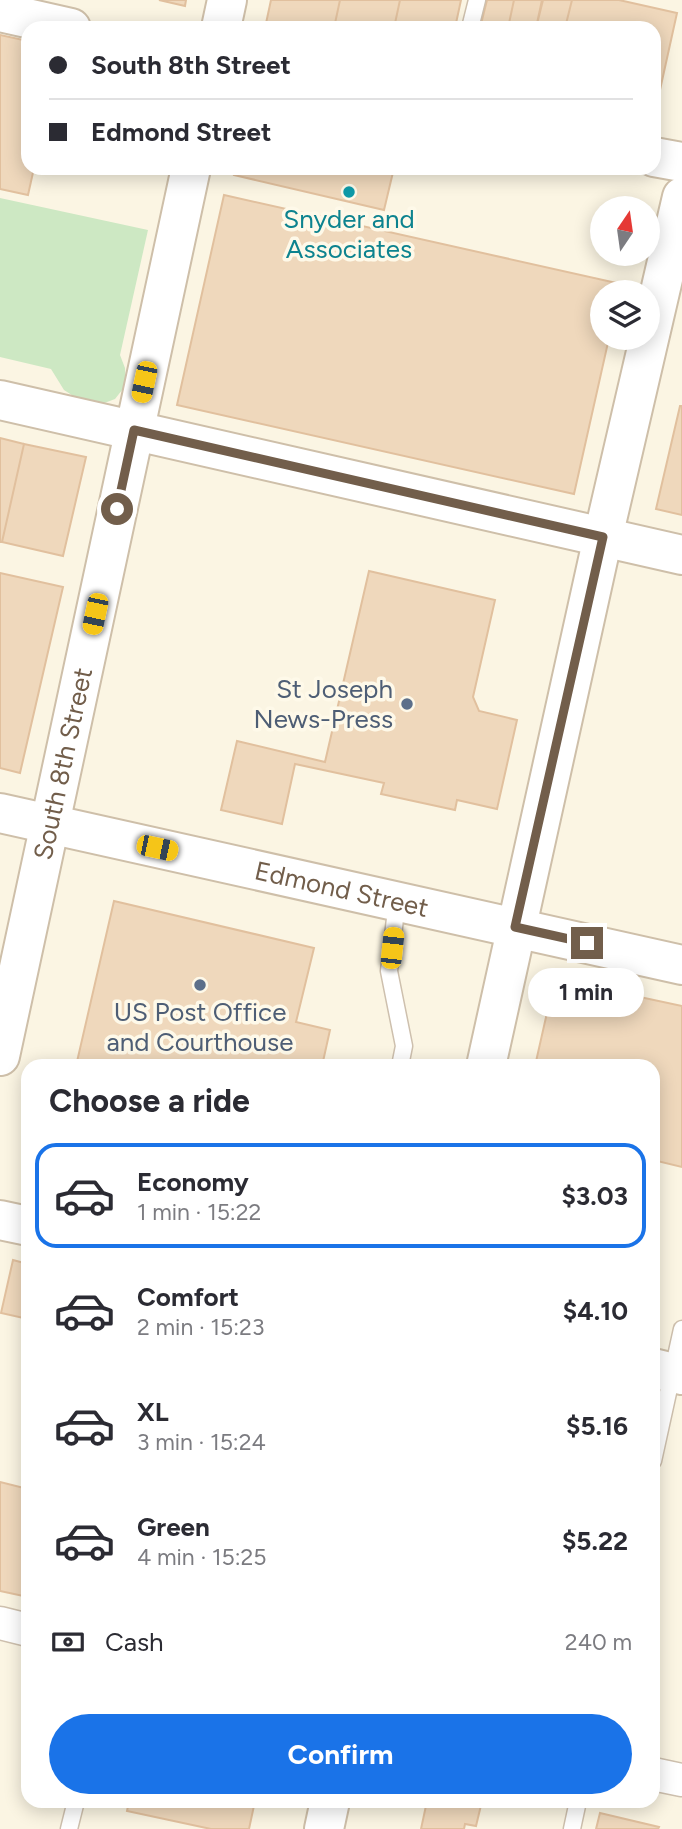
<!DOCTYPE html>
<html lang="en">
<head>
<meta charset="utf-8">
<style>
	:root { --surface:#fff; --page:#f2f2f3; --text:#2b2b33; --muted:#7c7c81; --line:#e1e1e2; --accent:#1a73e8 }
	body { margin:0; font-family:Figtree,sans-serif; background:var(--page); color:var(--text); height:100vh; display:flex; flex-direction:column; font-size:26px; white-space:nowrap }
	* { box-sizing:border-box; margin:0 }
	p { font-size:23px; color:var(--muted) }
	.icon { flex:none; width:38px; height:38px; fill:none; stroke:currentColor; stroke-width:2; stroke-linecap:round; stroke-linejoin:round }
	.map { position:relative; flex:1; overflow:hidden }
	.panel { position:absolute; left:21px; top:1059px; width:639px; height:749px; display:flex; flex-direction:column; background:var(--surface); border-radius:21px; box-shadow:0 4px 18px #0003 }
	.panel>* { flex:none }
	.banner { position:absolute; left:21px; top:21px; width:640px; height:154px; border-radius:21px; box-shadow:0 4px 18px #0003; display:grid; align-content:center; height:154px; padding:0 28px; background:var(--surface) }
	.needle { width:46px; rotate:13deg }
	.fabs { position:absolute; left:590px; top:196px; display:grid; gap:14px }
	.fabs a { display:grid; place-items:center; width:70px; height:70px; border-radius:50%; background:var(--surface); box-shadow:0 4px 18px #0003; font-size:35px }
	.end { position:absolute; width:32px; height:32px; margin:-16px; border:9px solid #725e4b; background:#fff; box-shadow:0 0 0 4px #fff }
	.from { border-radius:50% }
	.bubble { position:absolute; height:49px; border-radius:24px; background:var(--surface); box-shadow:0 4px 18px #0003; font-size:23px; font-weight:700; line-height:49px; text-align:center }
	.car { position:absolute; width:21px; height:42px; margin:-21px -10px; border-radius:9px; box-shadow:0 0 5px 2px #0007; background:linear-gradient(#f5c518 24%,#345 0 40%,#f5c518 0 76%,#345 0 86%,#f5c518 0) }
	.banner b { display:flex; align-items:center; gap:24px; height:66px; font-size:26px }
	.banner b+b { border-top:2px solid var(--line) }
	.banner i { width:18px; height:18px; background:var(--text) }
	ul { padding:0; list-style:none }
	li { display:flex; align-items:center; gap:21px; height:105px; margin:0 14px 10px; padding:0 14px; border:4px solid transparent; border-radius:21px }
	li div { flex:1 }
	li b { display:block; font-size:26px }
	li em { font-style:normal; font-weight:700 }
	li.current { border-color:var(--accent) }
	li>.icon { width:63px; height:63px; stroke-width:1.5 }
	h2 { padding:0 28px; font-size:32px; line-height:84px }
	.pay { display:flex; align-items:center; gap:18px; height:77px; padding:0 28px; font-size:26px }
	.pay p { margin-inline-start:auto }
	.action { display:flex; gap:14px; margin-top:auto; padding:14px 28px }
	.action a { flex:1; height:80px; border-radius:42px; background:var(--accent); color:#fff; font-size:28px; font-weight:700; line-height:80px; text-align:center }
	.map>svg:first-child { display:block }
	.green { fill:#cde8c3 }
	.building { fill:#efd8bc; stroke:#e1c09e; stroke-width:2 }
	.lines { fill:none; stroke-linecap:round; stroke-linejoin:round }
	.lane-casing { stroke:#cec0ae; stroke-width:19 }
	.street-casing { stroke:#cec0ae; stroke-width:35 }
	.secondary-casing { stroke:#cebfa9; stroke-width:42 }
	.lane { stroke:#fff; stroke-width:16 }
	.street { stroke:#fff; stroke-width:32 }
	.secondary { stroke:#fff; stroke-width:38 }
	.route { stroke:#725e4b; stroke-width:9 }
	.culture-dot { fill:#0f9aa8; stroke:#fef9e9; stroke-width:2.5 }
	.service-dot { fill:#5c6f8a; stroke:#fef9e9; stroke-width:2.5 }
	.labels { text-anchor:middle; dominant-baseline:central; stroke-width:7; stroke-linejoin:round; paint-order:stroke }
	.culture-label { font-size:26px; fill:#0d838f; stroke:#fef9e9 }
	.service-label { font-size:26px; fill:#4e5e75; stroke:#fef9e9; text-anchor:end }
	.street-label { font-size:26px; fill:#725e4b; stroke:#fef9e9 }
</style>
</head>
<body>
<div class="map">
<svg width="682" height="1829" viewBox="0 0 682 1829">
	<rect width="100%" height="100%" fill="#fbf5e3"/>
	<path class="green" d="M0 198 148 230 120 355 125 368 126 385 115 399 99 405 78 399 64 390 51 369 0 357Z"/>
	<path class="building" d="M159 0H186L185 6Z
		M271 0H340L334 28H265Z
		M340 0H400L394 28H334Z
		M400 0H461L455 28H394Z
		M487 0H514L508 28H480Z
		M514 0H542L536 28H508Z
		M543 0H572L565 28H536Z
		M572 0H619L677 13 656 108 654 28H565Z
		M0 35 28 41V168H34L28 195 0 189Z
		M236 168H394L384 210 234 175Z
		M224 195 621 284 619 292H602V338H609L574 494 177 405Z
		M680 406H682V515L656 509Z
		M0 438 24 444 2 542H0Z
		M24 444 86 457 63 556 2 542Z
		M369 571 495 600 473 697 479 711 517 720 497 809 457 800 455 810 381 794 384 783 295 764 282 824 221 810 237 741 325 762Z
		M0 573 63 587 20 773 0 768Z
		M114 901 314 948 296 1022 330 1030 322 1066H76Z
		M570 982 682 1006V1167L653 1160V1066H535L551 995Z
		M13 1260 28 1264V1319L1 1313Z
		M0 1482 28 1489V1597L0 1591Z
		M129 1801H255L249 1829H211L127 1811Z
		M427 1801H482L476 1826 465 1824 464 1829H421Z
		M600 1813 659 1827 658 1829H596Z"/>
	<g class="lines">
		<defs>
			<path id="lane" d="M470 28 477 0
				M397 901 389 971 404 1046 400 1066
				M653 1461 682 1329
				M69 1829 76 1801
				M572 1829 578 1801"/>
			<path id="street" d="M0 1623 28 1630
				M653 1774 682 1780"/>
			<g id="secondary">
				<path d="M0 12 71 28"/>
				<path d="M221 28 227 0"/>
				<path d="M654 157 682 162"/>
				<path d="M0 400 682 555"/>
				<path id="s1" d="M0 813 682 965"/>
				<path id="s2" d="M0 1056 191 168"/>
				<path d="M486 1066 603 537 682 197"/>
				<path d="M0 1220 28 1226"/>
				<path d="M653 1368 682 1375"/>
				<path d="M324 1829 330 1801"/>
			</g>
		</defs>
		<use href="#lane" class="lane-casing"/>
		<use href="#street" class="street-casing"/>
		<use href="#secondary" class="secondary-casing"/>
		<use href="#lane" class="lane"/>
		<use href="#street" class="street"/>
		<use href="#secondary" class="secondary"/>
	</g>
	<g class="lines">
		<path class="route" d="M117 509 134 430 603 537 515 927 587 943"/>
	</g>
	<circle class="culture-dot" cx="349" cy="192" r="7"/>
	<g class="service-dot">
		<circle cx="407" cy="704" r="7"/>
		<circle cx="200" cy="985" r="7"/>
	</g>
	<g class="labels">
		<g class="culture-label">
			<text x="349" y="219">Snyder and<tspan x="349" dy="30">Associates</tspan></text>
		</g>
		<g class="service-label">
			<text x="393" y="689">St Joseph<tspan x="393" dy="30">News-Press</tspan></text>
			<text x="200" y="1012" text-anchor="middle">US Post Office<tspan x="200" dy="30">and Courthouse</tspan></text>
		</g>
		<g class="street-label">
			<text stroke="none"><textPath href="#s2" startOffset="299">South 8th Street</textPath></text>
			<text stroke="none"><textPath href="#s1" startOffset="350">Edmond Street</textPath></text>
		</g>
	</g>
</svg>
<div class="fabs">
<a><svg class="needle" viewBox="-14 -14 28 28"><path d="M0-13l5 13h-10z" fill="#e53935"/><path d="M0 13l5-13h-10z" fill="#7c7c81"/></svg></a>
<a><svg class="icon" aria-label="layers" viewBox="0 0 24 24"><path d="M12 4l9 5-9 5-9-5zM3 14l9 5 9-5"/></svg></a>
</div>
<i class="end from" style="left:117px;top:509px"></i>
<i class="end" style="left:587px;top:943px"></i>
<div class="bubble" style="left:528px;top:968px;width:116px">1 min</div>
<i class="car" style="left:144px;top:382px;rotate:192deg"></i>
<i class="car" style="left:95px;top:614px;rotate:192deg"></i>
<i class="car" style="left:157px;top:848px;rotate:102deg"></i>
<i class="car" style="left:392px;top:948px;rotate:6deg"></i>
<div class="banner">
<b><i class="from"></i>South 8th Street</b>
<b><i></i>Edmond Street</b>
</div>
<section class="panel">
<h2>Choose a ride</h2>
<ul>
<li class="current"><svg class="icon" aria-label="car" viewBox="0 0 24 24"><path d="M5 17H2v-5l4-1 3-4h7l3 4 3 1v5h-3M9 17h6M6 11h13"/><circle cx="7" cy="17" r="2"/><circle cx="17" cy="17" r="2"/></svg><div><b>Economy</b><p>1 min · 15:22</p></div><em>$3.03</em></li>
<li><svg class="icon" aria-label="car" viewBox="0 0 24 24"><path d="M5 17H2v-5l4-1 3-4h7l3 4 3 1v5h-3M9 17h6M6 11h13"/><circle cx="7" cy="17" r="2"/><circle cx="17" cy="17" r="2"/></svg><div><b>Comfort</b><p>2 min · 15:23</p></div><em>$4.10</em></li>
<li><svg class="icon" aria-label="car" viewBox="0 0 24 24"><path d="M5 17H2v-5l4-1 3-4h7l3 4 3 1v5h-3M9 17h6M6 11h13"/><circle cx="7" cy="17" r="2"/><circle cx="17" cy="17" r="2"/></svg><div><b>XL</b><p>3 min · 15:24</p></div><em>$5.16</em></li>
<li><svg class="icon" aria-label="car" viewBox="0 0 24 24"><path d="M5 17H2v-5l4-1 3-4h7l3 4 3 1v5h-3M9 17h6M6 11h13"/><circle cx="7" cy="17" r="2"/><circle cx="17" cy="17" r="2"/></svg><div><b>Green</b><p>4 min · 15:25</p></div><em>$5.22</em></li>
</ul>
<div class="pay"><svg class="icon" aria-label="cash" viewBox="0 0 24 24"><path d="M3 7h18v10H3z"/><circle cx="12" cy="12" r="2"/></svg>Cash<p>240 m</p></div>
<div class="action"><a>Confirm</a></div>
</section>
</div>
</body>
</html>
